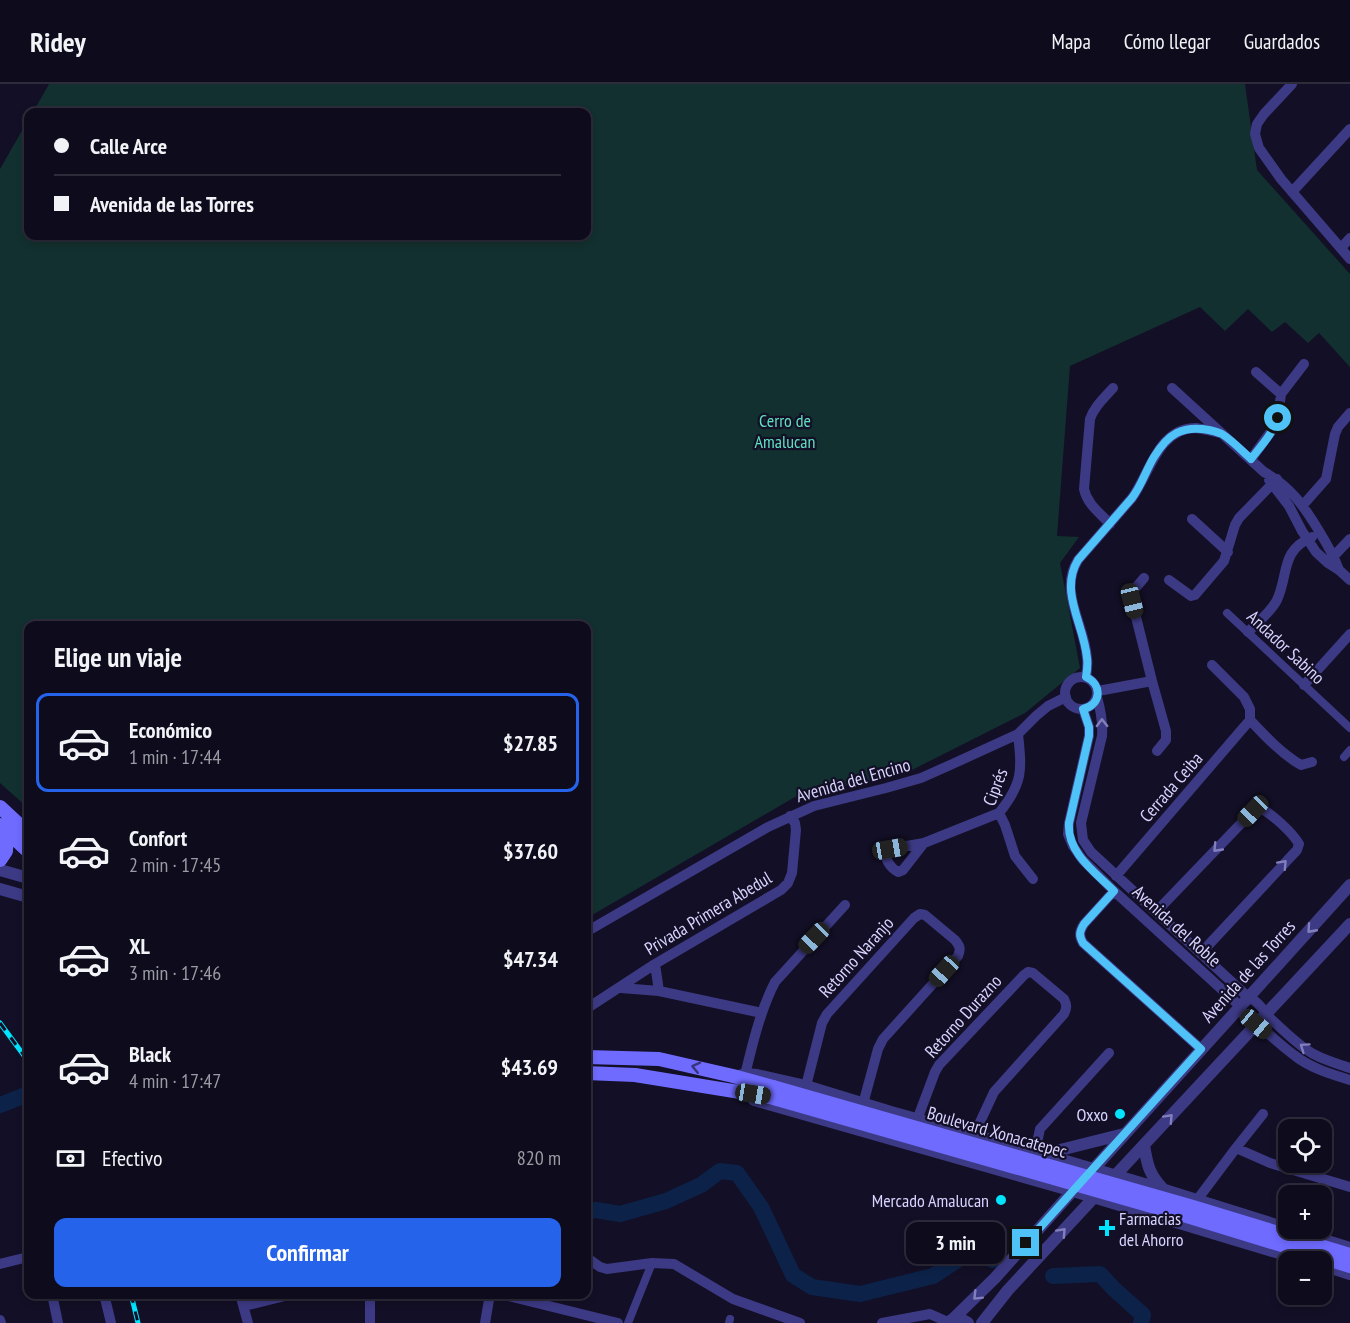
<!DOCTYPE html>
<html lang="es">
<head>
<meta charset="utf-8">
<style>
	:root { --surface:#0e0b1c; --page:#171425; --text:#f1f3f6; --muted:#9b9ba3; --line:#2e2b3b; --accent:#2563eb }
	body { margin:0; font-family:"PT Sans Narrow",sans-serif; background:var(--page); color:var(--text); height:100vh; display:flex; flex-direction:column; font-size:22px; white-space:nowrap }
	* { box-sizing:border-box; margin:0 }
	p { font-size:20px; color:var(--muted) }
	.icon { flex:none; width:33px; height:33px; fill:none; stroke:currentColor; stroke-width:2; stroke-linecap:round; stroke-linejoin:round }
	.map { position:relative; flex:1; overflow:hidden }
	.panel { position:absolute; left:24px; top:537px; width:567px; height:678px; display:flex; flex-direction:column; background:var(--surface); border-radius:12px; box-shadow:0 3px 9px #0003,0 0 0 2px var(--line) }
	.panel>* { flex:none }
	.guide { position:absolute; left:24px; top:24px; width:567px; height:132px; border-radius:12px; box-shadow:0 3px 9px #0003,0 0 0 2px var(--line); display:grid; align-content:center; height:132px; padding:0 30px; background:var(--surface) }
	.fabs { position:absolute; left:1278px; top:1035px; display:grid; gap:12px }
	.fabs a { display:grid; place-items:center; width:54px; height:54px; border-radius:12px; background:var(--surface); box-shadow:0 3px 9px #0003,0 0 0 2px var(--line); font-size:30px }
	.end { position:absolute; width:27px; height:27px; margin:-14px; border:8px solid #4fc3f7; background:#111; box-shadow:0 0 0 3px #111 }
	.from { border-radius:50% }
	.bubble { position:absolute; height:42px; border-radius:12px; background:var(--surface); box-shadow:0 3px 9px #0003,0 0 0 2px var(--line); font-size:20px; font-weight:600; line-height:42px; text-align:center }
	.car { position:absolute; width:18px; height:36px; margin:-18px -9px; border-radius:8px; box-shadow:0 0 4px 2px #0007; background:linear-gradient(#222 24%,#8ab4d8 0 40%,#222 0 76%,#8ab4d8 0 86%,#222 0) }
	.guide b { display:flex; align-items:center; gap:21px; height:57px; font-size:22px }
	.guide b+b { border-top:2px solid var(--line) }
	.guide i { width:15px; height:15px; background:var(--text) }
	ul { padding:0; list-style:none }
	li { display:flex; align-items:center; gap:18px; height:99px; margin:0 12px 9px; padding:0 18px; border:3px solid transparent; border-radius:12px }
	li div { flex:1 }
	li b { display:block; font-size:22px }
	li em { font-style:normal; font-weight:600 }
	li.selected { border-color:var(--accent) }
	li>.icon { width:54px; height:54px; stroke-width:1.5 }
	h2 { padding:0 30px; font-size:27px; line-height:72px }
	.pay { display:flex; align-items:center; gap:15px; height:66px; padding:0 30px; font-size:22px }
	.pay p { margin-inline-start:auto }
	.primary-button { display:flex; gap:12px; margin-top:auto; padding:12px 30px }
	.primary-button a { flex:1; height:69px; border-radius:12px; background:var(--accent); color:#fff; font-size:24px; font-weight:600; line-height:69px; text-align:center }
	header { display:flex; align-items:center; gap:36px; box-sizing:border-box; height:84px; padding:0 30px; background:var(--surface); border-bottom:2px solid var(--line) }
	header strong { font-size:28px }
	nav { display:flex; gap:33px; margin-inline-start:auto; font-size:21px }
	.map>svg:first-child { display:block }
	.green { fill:#12302f }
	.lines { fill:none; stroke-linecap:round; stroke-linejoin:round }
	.river { stroke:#0c2248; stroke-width:16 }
	.pedestrian { stroke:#3d3a85; stroke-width:8 }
	.minor { stroke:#3d3a85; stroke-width:10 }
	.tertiary { stroke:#3d3a85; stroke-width:12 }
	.secondary { stroke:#6f6bff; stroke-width:14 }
	.rail-casing { stroke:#00e5ff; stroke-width:5 }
	.rail { stroke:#130f26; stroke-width:3; stroke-dasharray:9; stroke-linecap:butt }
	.secondary-bridge { stroke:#6f6bff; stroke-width:14 }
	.oneway { stroke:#837fbc }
	.oneway2 { stroke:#38347d }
	.route { stroke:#4fc3f7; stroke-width:8 }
	.poi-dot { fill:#00e5ff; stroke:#130f26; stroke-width:2 }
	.labels { text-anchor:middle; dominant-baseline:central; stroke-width:4.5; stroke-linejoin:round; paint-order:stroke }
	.park-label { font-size:18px; fill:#5fe0c0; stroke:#130f26 }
	.street-label { font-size:18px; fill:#d9d4ff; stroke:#130f26 }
	.poi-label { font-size:18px; fill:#d9d4ff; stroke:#130f26; text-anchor:end }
</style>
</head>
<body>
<header>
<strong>Ridey</strong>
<nav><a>Mapa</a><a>Cómo llegar</a><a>Guardados</a></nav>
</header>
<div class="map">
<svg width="1350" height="1239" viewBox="0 0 1350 1239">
	<rect width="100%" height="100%" fill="#130f26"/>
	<path class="green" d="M49 0H1245L1257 86 1350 190V283L1319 249 1308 259 1285 238 1272 248 1248 225 1225 247 1200 223 1070 282 1057 452 1079 453 1060 479 1080 584 1025 629 908 688 795 713 587 834 586 542H28V724L0 699V85L28 36V152H586V28H33Z"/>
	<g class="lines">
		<path class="river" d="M0 1021 28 1010
			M586 1127 596 1126 620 1130 666 1117 701 1101 720 1087 737 1089 761 1123 793 1191 812 1203 860 1210 933 1192 971 1167 993 1176
			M1053 1192 1100 1190 1114 1205 1143 1231 1141 1239"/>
		<path class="pedestrian" d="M1227 529 1350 644
			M1344 673 1350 666
			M628 1239 652 1179
			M729 1239 730 1235"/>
		<path class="minor" d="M1292 0 1264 30 1257 40 1255 50 1259 64 1281 95 1350 175
			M1292 108 1350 45
			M1341 164 1350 154
			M1256 288 1281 310
			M1172 304 1264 388C1290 402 1304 422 1319 447 1327 460 1334 472 1339 486
			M1251 375 1275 342 1278 334 1281 310 1304 280
			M1269 396 1289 422 1302 447 1316 468 1328 479 1339 486 1350 496
			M1303 421 1326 395 1335 350 1338 343 1350 329
			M1192 435 1228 468
			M1110 440C1100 429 1087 420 1084 405L1090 335C1094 323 1104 314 1113 304
			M1330 476 1350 455
			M1144 494 1132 508V517L1152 597 1166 647V656L1157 667
			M1169 496 1191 512 1195 511 1224 477 1235 441 1239 434 1277 395
			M1248 548C1257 539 1271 528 1277 516 1289 490 1280 467 1312 453
			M1212 581 1244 613 1250 625V636C1265 652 1282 670 1301 681L1312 678
			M1065 609a16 16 0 1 1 32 0a16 16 0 1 1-32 0Z
			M1086 593C1087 587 1088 581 1087 574 1085 541 1058 508 1078 476L1132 414C1150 389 1158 344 1196 344 1204 345 1213 347 1220 349
			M1304 601 1350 550
			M1098 607 1152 597
			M1097 613C1101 627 1103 638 1102 652L1081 739 1083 756 1091 768 1248 913C1260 918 1263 927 1271 935 1283 946 1294 957 1307 966 1319 975 1336 979 1350 984
			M1083 625 1089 643V652L1069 739 1068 750 1073 762 1082 775 1114 807 1240 922C1244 937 1251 935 1262 944 1272 953 1283 963 1294 971 1310 984 1331 990 1350 996
			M1018 650C1022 687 1023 699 999 729L1005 741 1015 772 1033 795
			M924 759 903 786 898 788C891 784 886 777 885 768L890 765 924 759 999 729
			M1116 792 1250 636
			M1114 807 1084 840C1079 848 1079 852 1083 859L1201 965
			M1156 828 1253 727 1259 723C1272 730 1292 748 1299 760L1297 766 1201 869
			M586 848 768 743 814 722 886 704 921 694 948 682 1018 650 1036 632 1048 622 1066 613
			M655 880 659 907
			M621 904 659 907 762 929
			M586 925 655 880 781 806 788 799 792 789 796 746 795 739 790 732
			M744 995C752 962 760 927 775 898L845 821
			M806 1002 822 939 827 930 914 834 920 830 925 831 955 856C960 862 961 865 958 872L883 955 878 965 863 1020
			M917 1036 935 988 939 981 1024 891 1028 888 1033 889 1064 915C1067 921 1067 924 1064 930L994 1008 974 1051
			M1236 1064 1270 1079 1350 1103
			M1035 1068 1040 1045 1109 969
			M1197 1116 1236 1064 1263 1030
			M586 1173 600 1183 607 1185 652 1179 674 1180 733 1215 800 1239
			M0 1180 28 1173
			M52 1210 58 1239
			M104 1210 111 1239
			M240 1210 248 1239
			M370 1210V1239
			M500 1210 618 1239
			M244 1222 293 1210
			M0 1236 1 1239
			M485 1239 490 1210
			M882 1239 930 1230 948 1238"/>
		<path class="tertiary" d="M0 786 28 794
			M0 805 28 813
			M738 992 746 990 757 991 806 1002 891 1028 1035 1068 1165 1106 1350 1164
			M754 1016 1073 1107 1309 1178
			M1144 1061C1147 1080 1149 1091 1164 1106
			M1044 1070 1124 1050
			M1089 1090 1350 801
			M1111 1096 1350 840
			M1322 1181 1350 1190
			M953 1235H961L968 1239
			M947 1239 953 1235 995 1194 1077 1102
			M982 1239 1008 1206 1099 1108"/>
		<path class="secondary" d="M0 723 28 749
			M0 741 28 767
			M0 776 6 767 7 747
			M586 973 659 975 733 992 773 1003
			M586 989 635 991 770 1013"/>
		<defs>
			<path id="rail" d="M0 939 28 977
				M131 1210 138 1239"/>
		</defs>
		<use href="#rail" class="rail-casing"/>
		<use href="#rail" class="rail"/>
		<path class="secondary-bridge" d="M773 1003 1193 1123 1350 1171
			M770 1013 1190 1133 1350 1182"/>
	</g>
	<defs><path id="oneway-chevron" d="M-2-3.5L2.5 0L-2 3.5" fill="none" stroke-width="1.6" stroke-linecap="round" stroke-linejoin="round" transform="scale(1.5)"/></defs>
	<g class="oneway">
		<use href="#oneway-chevron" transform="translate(1102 639) rotate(-91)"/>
		<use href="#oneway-chevron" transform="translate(1217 764) rotate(134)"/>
		<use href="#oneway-chevron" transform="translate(1283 780) rotate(-47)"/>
		<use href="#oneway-chevron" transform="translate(1311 845) rotate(132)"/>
		<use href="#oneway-chevron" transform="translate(1304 963) rotate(-145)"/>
		<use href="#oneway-chevron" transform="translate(1169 1034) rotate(-47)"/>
		<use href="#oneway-chevron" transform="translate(1062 1148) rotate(-47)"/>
		<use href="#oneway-chevron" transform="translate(977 1212) rotate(135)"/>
	</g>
	<use class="oneway2" href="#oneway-chevron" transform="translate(696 983) rotate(-167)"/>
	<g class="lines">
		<path class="route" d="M1026 1159 1201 965 1083 859C1079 852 1079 848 1084 840L1114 807C1095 788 1067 769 1069 739L1089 652V643L1083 625C1101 621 1103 601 1086 593 1087 587 1088 580 1087 574 1084 540 1059 508 1078 476L1132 414C1142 401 1146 386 1154 373 1168 350 1182 341 1209 346 1213 347 1218 348 1222 350 1233 357 1242 367 1251 375 1261 362 1273 349 1278 334"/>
	</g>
	<g class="poi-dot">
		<circle cx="1120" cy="1030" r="6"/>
		<circle cx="1001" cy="1116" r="6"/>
		<path d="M1104 1135h6v6h6v6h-6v6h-6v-6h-6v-6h6z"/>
	</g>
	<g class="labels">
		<g class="park-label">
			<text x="785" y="336">Cerro de<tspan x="785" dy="21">Amalucan</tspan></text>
		</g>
		<g class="street-label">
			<text transform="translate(1286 563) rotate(43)">Andador Sabino</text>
			<text transform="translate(853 696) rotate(-16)">Avenida del Encino</text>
			<text transform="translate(995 703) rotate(-69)">Ciprés</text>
			<text transform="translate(1171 703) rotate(-49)">Cerrada Ceiba</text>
			<text transform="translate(708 829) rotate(-31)">Privada Primera Abedul</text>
			<text transform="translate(1177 842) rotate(42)">Avenida del Roble</text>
			<text transform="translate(856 873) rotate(-48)">Retorno Naranjo</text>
			<text transform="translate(1248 887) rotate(-48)">Avenida de las Torres</text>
			<text transform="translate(963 932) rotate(-48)">Retorno Durazno</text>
			<text transform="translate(997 1048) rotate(16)">Boulevard Xonacatepec</text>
		</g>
		<g class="poi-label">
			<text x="1108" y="1030">Oxxo</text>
			<text x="989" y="1116">Mercado Amalucan</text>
			<text x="1119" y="1134" text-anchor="start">Farmacias<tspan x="1119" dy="21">del Ahorro</tspan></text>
		</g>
	</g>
</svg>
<div class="fabs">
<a><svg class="icon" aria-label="locate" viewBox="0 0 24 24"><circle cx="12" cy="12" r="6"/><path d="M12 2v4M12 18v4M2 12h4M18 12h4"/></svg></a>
<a>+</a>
<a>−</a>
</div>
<i class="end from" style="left:1278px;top:334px"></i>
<i class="end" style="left:1026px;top:1159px"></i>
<div class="bubble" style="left:906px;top:1138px;width:99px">3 min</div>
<i class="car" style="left:1132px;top:517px;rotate:166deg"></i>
<i class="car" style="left:1253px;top:727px;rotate:224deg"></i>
<i class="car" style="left:890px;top:765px;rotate:80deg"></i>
<i class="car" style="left:814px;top:854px;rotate:224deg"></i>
<i class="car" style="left:944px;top:887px;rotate:222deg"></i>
<i class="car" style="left:1256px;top:940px;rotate:130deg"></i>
<i class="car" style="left:753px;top:1010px;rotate:99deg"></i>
<div class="guide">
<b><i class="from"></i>Calle Arce</b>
<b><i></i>Avenida de las Torres</b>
</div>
<section class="panel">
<h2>Elige un viaje</h2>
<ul>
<li class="selected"><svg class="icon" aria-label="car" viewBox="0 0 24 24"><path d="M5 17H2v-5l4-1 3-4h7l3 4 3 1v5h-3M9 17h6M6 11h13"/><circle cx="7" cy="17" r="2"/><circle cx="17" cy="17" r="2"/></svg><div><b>Económico</b><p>1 min · 17:44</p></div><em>$27.85</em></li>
<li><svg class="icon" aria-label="car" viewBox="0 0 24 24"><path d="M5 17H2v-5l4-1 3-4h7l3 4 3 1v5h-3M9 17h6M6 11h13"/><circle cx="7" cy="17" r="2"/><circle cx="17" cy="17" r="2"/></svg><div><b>Confort</b><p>2 min · 17:45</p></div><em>$37.60</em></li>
<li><svg class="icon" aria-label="car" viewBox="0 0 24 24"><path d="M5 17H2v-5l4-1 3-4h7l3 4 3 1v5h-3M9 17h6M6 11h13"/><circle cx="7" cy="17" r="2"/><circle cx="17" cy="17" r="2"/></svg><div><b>XL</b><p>3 min · 17:46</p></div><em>$47.34</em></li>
<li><svg class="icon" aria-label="car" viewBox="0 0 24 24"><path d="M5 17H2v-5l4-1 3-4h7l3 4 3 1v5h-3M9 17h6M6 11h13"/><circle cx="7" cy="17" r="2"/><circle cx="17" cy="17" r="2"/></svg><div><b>Black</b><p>4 min · 17:47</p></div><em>$43.69</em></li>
</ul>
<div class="pay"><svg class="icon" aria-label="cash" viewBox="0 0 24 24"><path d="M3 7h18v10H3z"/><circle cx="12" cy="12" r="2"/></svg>Efectivo<p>820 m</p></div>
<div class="primary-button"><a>Confirmar</a></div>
</section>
</div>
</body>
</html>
